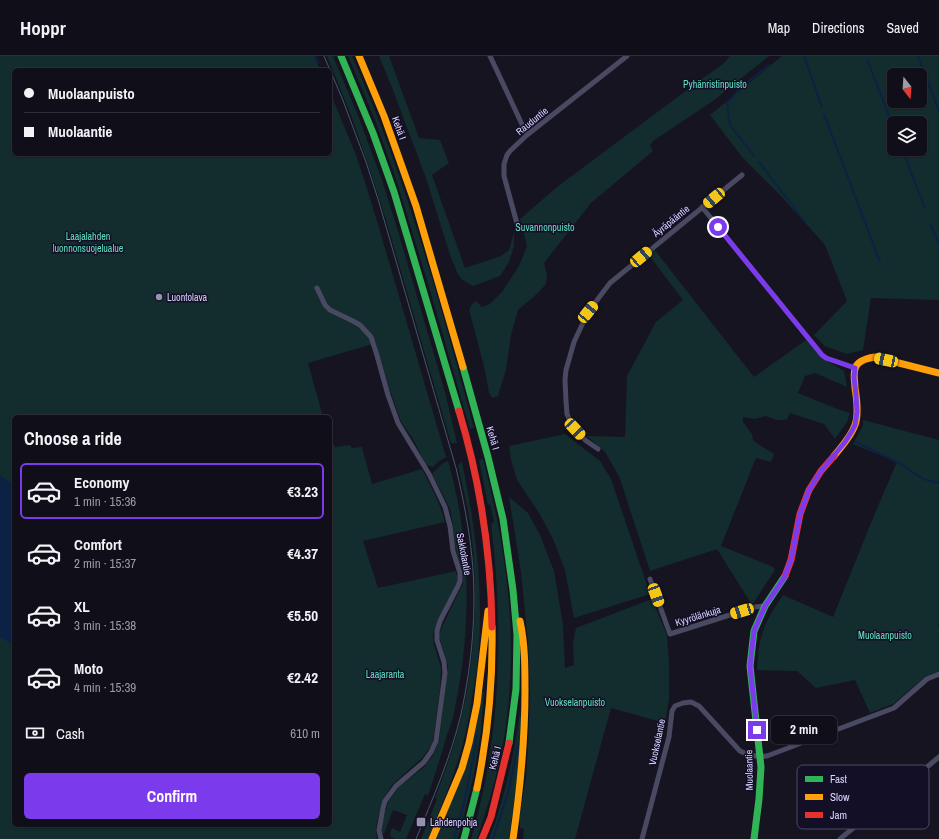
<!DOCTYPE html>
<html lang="en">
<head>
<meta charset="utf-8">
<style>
	:root { --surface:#100f19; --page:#1e1d26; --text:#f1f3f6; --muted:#9c9ca2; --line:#302f38; --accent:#7c3aed }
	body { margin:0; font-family:"Archivo Narrow",sans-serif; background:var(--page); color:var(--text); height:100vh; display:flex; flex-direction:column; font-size:15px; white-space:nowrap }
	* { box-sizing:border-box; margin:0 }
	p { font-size:13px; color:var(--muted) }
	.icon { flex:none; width:22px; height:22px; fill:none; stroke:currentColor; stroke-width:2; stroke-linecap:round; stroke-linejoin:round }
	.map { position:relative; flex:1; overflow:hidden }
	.panel { position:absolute; left:12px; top:359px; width:320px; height:412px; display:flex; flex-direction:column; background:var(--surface); border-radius:6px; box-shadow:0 1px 3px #0004,0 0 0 1px var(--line) }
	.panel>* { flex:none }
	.banner { position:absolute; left:12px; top:12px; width:320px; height:88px; border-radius:6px; box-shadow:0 1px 3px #0004,0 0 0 1px var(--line); display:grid; align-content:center; height:88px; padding:0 12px; background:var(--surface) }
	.needle { width:26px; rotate:163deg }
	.buttons { position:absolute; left:887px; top:12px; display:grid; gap:8px }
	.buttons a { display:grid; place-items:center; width:40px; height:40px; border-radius:6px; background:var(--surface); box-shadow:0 1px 3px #0004,0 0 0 1px var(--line); font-size:20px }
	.end { position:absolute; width:18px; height:18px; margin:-9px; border:5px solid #7c3aed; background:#fff; box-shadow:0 0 0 2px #fff }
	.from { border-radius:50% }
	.bubble { position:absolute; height:28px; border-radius:6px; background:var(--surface); box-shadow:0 1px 3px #0004,0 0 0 1px var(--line); font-size:13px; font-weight:700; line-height:28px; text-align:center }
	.car { position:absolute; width:12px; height:24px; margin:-12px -6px; border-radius:5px; box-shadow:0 0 3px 1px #0007; background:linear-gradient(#f5c518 24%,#345 0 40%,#f5c518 0 76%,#345 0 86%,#f5c518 0) }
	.banner b { display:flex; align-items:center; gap:14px; height:38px; font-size:15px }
	.banner b+b { border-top:1px solid var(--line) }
	.banner i { width:10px; height:10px; background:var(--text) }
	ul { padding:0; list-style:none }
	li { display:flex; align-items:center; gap:12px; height:56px; margin:0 8px 6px; padding:0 4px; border:2px solid transparent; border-radius:6px }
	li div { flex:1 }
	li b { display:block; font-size:15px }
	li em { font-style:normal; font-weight:700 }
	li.current { border-color:var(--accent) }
	li>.icon { width:36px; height:36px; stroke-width:1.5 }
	h2 { padding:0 12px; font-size:18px; line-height:48px }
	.pay { display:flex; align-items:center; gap:10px; height:44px; padding:0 12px; font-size:15px }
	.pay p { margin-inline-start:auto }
	.button { display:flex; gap:8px; margin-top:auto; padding:8px 12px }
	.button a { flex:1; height:46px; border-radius:6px; background:var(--accent); color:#fff; font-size:16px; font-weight:700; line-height:46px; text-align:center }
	header { display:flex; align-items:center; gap:24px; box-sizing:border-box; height:56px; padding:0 20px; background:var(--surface); border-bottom:1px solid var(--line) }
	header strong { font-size:19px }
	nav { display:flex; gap:22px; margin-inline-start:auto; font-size:14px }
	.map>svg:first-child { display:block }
	.green { fill:#132c2d; fill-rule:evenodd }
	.water { fill:#0d2144 }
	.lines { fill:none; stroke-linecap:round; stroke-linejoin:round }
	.stream { stroke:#0d2144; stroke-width:2 }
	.street { stroke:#4a4962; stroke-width:5 }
	.fast { stroke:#30b455; stroke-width:7 }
	.slow { stroke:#ff9f0a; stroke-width:7 }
	.jam { stroke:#e5322d; stroke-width:7 }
	.tram { stroke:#43596b; stroke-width:1 }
	.route { stroke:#7c3aed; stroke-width:5 }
	.poi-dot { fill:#9591b1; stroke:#130f26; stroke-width:1.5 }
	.labels { text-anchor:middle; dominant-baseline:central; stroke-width:3; stroke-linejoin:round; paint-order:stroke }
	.park-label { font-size:10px; fill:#5fe0c0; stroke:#130f26 }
	.street-label { font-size:10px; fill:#d9d4ff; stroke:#130f26 }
	.poi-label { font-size:10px; fill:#d9d4ff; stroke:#130f26; text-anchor:start }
	.key { fill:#130f26; stroke:#4e4a67; stroke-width:1 }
	.key-label { font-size:11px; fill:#d9d4ff }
</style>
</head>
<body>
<header>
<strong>Hoppr</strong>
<nav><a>Map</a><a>Directions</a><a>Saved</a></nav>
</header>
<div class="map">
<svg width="939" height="783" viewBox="0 0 939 783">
	<rect width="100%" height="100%" fill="#161421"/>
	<path class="green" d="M0 0H314L320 14H14V98H330V36L356 99 365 126 380 175 446 401 438 406 433 411 426 409 413 383 401 366 387 326 376 287 308 307 323 361H14V769H330V380L335 391 350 389 352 392 362 391 372 428 422 413C431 430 440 447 445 466L363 485 378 532 456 515 458 524 433 577 434 588 441 612 440 634 435 671 433 684 430 691 423 701 392 729 384 742 381 749 376 772 377 783H0Z
		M327 0H333L359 62 383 127 398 175 445 336 457 387H451L386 164 372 120 351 59Z
		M348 0H352C405 119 440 246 474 372L470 373 429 231 395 120 375 64Z
		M379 0H389L419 82 440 84 449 107 432 119 465 212 501 200 509 194 514 176V190L509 206 500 220 473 230 461 223 457 216 450 199 426 122 391 29Z
		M730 0H769L713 45 653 85 650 90 653 95 591 147 544 207 547 219 546 228 538 237 518 254 511 279 506 314 498 340 492 342 489 337 484 310 469 254 472 248 476 245 482 251 490 248 502 236 519 210 527 190 520 163 557 131 699 25 723 8Z
		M782 0H939V244L871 242 863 294 847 298 825 290 814 279 847 245 825 189 781 140 742 101 710 59ZM894 19H920V45H894ZM894 67H920V93H894Z
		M654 193 754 321 806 284 822 302 844 315 847 331 815 317 805 320 798 337 840 354 850 357 847 366 835 383 824 368 790 357 787 363 783 364H776L766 360 755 363 743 361V366L752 378 753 384 758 388 774 398 771 406 756 402 721 490 773 511 775 514 752 549 717 493 650 515 619 420 605 396 587 380 625 381 627 320 656 266 683 244 648 198Z
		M863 364 939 384V568L938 569 939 572V615L925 621 893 648 870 657 855 624 816 632 797 615 757 614C758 603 758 592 761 582 765 566 774 552 783 539L833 561 875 457 897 406 853 388 863 369Z
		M565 378 600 405 611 423 650 538 574 562 565 514 553 483 539 457 517 424 511 404 509 390Z
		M483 403C505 486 518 574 507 660 503 702 490 743 477 783H471C501 681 504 573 491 468L494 466 490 448 488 449 479 404Z
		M448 405C471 485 472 570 455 652 454 660 451 668 448 676 442 697 435 718 428 740L425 738 406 783H396L391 781 390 778 392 772 400 776 407 759 393 754 384 778 382 777 381 771 388 746 399 731 424 711 433 699 439 684 448 610 439 580 441 573 463 527V520L455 490 451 456 447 447 432 418 442 408Z
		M462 406C476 473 485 542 477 611 476 621 474 631 472 641 470 659 466 677 461 695 452 725 440 754 428 783H421L437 743 435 742C445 716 455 689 461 662 475 606 478 541 472 483 470 458 463 434 458 409Z
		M509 441 528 457 540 479 554 515 563 569 565 612 574 609 573 586 576 572 652 543 667 579 669 608V643L665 667 611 652 575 783H523L524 773 520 772V758L526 722 528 689 530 637 528 586 521 516Z
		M482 636H484L481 675 474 718 460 775 457 783H435Z
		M520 655 523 681 509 783H489C505 741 514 699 520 655Z"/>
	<path class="water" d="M0 419 14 429V589L0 581Z"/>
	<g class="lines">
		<path class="stream" d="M315 0 318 7
			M804 0 822 51
			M918 0 939 55
			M867 3 894 73
			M824 58 880 206
			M902 93 925 152
			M754 100 730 69 727 47 741 31 769 9
			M759 106 805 166
			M931 169 939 188
			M856 386 899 407 923 423 939 427
			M454 783C464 749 472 714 477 678
			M493 783 508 737 518 688"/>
		<path class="street" d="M490 0 527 79
			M702 151 822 299 826 302 855 312
			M518 170 516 164 504 120V108L507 99 510 95 527 79 627 0
			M317 232 325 249 330 254 353 265 360 269 371 281 376 296 388 339 398 367 429 418 445 451 450 470 453 495 460 517V525L458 530 440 565 437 575V584L444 606 445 617 436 685 431 696 424 706 396 730 385 745 383 752 379 774 381 783
			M598 393 585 384 571 367 567 358 566 345 565 324 566 314 574 286 588 256 610 227 742 119
			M650 523 670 578 755 551 765 550
			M642 783 669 681 672 655 675 650 683 647 691 646 699 650 740 695C749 700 757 701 767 700L894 652 927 623 939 618
			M840 783 939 701"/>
		<path class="fast" d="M341 0 373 77 394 136 459 355
			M463 311 488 401 503 463 513 534 517 579 516 633 509 687
			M464 783 477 732
			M754 783 759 743 761 711 750 610 754 575 765 550 785 520"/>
		<path class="slow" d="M359 0 384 60 416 150 463 311
			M834 400C841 391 851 381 855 369 859 358 857 344 855 332 855 326 853 319 855 313 857 305 868 302 875 301L939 317
			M477 732C488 679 493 625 492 571
			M432 783 462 712 469 687 477 648 488 555
			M513 783C520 734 525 684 525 635 525 611 525 588 520 565"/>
		<path class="jam" d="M459 355C480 425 491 497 492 571
			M785 520 791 504 800 458 809 434 821 415 834 400
			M482 783 491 761 509 687"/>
		<path class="tram" d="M324 0 342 42 366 106 378 143 456 412C463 442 469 471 472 502 477 553 472 608 461 658 451 701 433 742 416 783"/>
	</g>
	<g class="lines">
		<path class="route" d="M718 171 822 299 826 302 855 312 854 321 856 339 857 356 855 369 852 375 845 386 821 415 809 434 800 458 791 504 787 514 784 522 765 550 754 575 750 610 757 674"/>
	</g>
	<g class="poi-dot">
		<circle cx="159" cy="241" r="4"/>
		<rect x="416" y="761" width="10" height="10" rx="2"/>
	</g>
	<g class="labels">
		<g class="park-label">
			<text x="715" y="28">Pyhänristinpuisto</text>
			<text x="545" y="171">Suvannonpuisto</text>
			<text x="88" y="180">Laajalahden<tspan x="88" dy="12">luonnonsuojelualue</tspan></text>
			<text x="885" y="579">Muolaanpuisto</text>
			<text x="385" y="618">Laajaranta</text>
			<text x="575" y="646">Vuokselanpuisto</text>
		</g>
		<g class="street-label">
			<text transform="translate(532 65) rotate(-39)">Rauduntie</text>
			<text transform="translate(399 72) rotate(70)">Kehä I</text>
			<text transform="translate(671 165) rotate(-39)">Äyräpääntie</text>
			<text transform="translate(493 382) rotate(74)">Kehä I</text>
			<text transform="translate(464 498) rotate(79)">Sakkolantie</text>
			<text transform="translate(698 560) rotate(-17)">Kyyrölänkuja</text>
			<text transform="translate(657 686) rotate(-78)">Vuokselantie</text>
			<text transform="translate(495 702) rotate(-76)">Kehä I</text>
			<text transform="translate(749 714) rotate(-91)">Muolaantie</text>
		</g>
		<g class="poi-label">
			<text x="167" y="241">Luontolava</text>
			<text x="430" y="766">Lahdenpohja</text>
		</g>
	</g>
	<rect x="797" y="709" width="132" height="64" rx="6" class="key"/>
	<rect x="805" y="720" width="18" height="6" fill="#30b455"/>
	<rect x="805" y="738" width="18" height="6" fill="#ff9f0a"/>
	<rect x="805" y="756" width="18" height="6" fill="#e5322d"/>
	<g class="key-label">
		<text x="830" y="727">Fast</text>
		<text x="830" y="745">Slow</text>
		<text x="830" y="763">Jam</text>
	</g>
</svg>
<div class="buttons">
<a><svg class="needle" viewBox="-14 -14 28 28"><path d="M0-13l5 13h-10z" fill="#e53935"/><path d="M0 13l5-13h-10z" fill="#9c9ca2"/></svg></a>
<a><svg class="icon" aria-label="layers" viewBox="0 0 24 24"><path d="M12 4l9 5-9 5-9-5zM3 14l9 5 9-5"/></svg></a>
</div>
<i class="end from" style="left:718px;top:171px"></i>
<i class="end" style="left:757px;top:674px"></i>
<div class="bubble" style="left:771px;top:660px;width:66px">2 min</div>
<i class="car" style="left:714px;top:142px;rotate:230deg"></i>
<i class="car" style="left:641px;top:201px;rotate:50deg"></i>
<i class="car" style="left:588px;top:256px;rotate:39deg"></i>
<i class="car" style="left:886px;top:304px;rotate:282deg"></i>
<i class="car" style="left:575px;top:373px;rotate:137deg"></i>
<i class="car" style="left:656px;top:539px;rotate:160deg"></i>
<i class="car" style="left:742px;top:555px;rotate:253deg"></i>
<div class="banner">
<b><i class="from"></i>Muolaanpuisto</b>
<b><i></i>Muolaantie</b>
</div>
<section class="panel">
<h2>Choose a ride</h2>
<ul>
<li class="current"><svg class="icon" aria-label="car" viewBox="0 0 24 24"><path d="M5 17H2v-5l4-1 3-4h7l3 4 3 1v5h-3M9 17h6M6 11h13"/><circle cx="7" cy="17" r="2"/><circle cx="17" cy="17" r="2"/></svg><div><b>Economy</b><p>1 min · 15:36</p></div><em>€3.23</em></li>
<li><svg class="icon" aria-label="car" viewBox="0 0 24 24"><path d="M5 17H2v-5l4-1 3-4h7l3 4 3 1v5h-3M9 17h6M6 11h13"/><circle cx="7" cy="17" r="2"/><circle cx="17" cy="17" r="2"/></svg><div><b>Comfort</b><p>2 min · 15:37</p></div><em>€4.37</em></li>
<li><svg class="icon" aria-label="car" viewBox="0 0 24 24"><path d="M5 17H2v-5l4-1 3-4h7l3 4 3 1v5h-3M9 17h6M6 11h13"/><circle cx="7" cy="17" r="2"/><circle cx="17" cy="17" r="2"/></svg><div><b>XL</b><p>3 min · 15:38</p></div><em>€5.50</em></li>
<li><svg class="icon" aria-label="car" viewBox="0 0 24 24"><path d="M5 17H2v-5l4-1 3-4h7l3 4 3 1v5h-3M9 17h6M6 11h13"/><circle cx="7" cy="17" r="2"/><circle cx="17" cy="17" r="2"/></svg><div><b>Moto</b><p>4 min · 15:39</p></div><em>€2.42</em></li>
</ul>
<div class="pay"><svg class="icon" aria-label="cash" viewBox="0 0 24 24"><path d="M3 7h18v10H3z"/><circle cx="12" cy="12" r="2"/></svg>Cash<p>610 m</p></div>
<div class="button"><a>Confirm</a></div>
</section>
</div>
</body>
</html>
